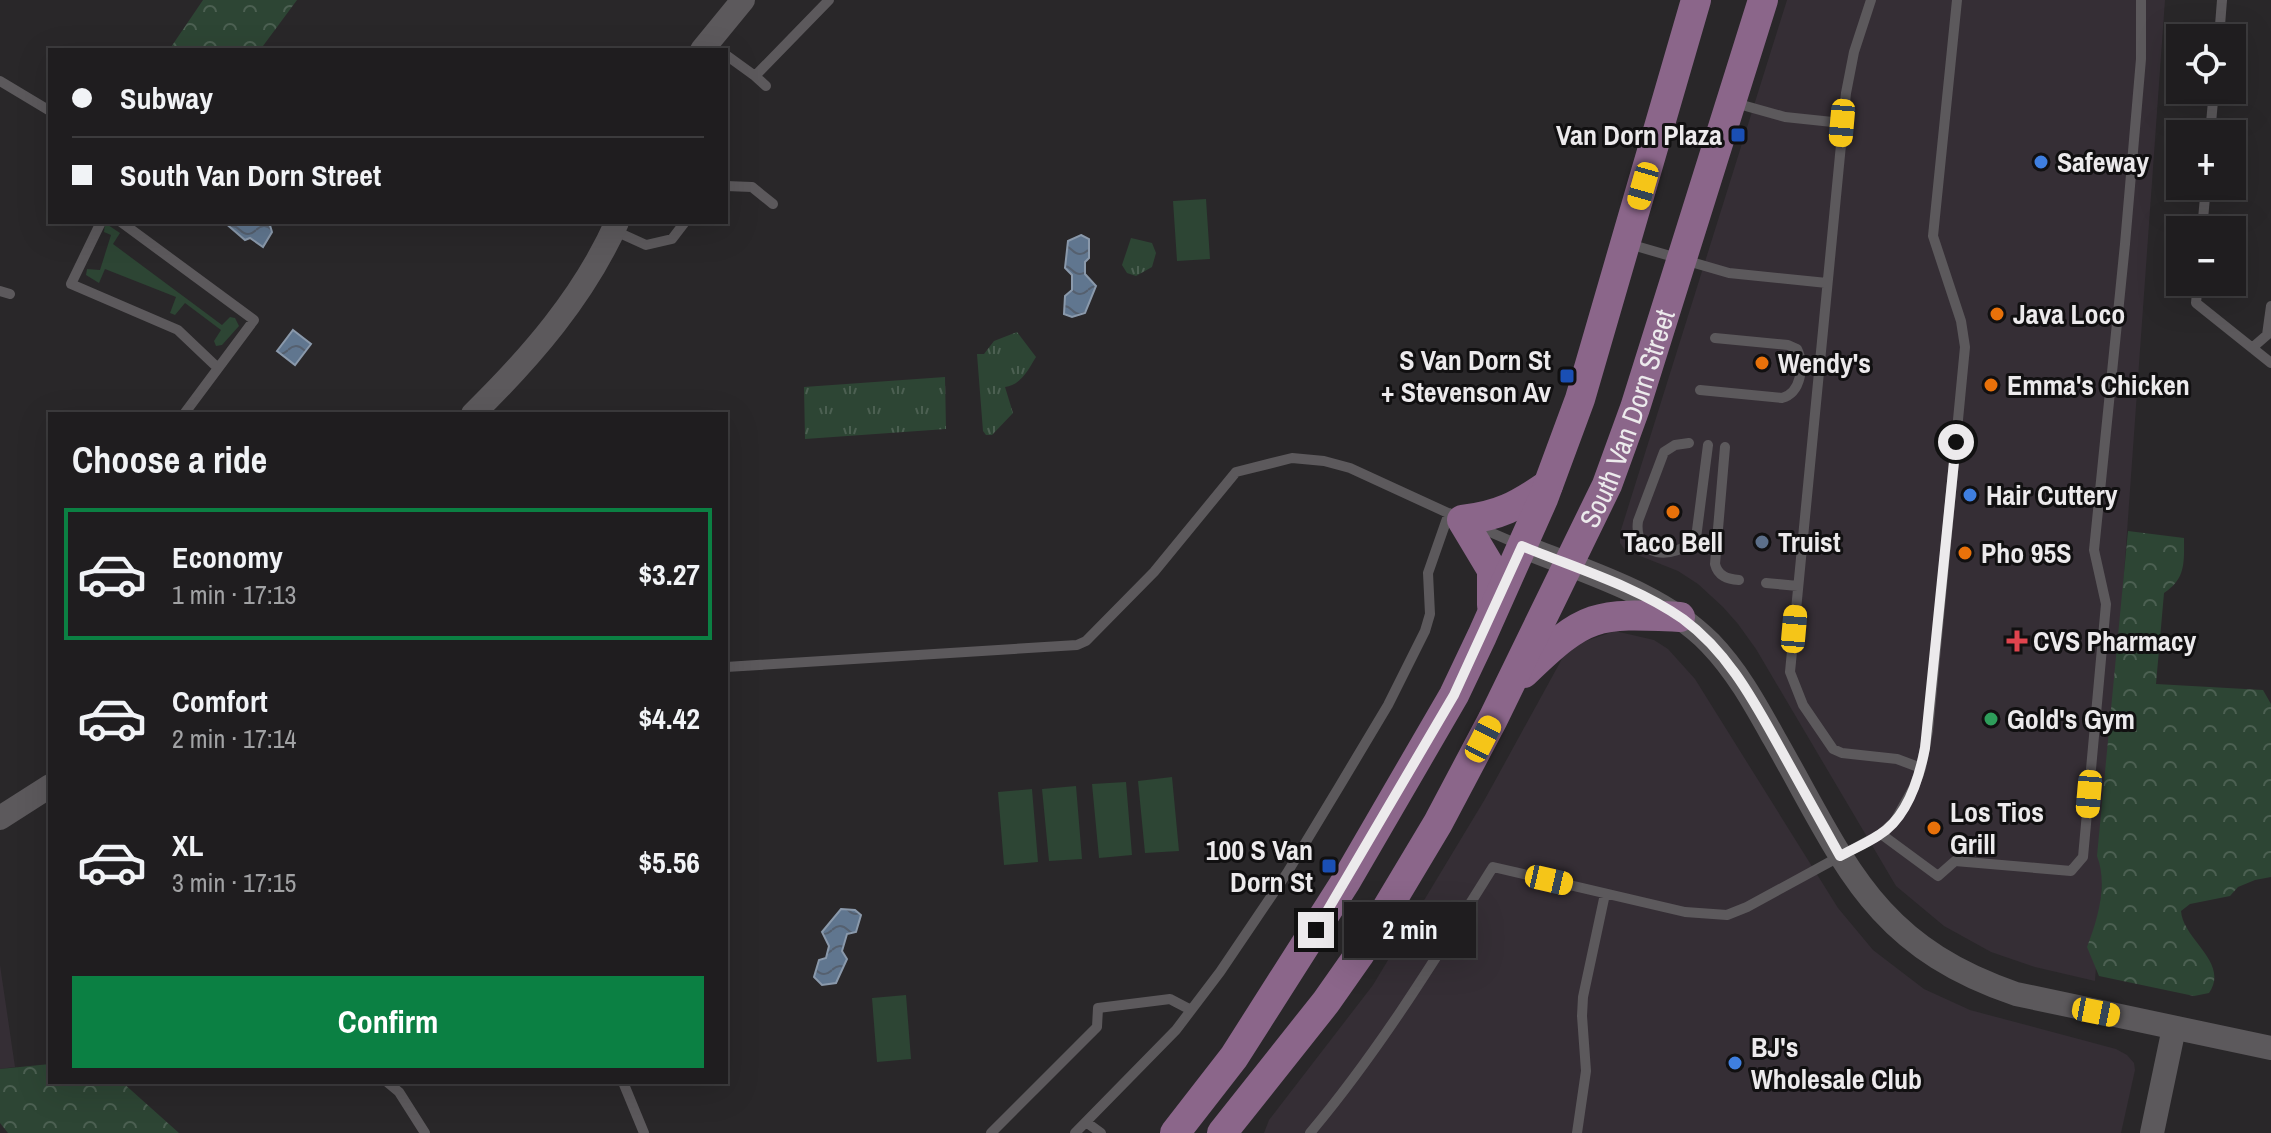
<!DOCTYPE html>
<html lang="en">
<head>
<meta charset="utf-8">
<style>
	:root { --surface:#1f1d1f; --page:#2c2a2c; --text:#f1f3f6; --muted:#a1a2a4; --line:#3c3b3d; --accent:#0b8043 }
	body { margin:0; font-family:"Archivo Narrow",sans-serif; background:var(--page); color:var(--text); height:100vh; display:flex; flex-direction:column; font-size:30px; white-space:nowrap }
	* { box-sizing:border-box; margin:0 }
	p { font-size:26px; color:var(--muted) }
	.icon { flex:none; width:44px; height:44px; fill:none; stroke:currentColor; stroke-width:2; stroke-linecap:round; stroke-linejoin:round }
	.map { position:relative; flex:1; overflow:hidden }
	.details { position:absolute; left:48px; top:412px; width:680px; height:672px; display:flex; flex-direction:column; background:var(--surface); border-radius:0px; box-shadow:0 8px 32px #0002,0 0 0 2px var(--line) }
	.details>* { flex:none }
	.banner { position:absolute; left:48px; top:48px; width:680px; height:176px; border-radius:0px; box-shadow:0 8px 32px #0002,0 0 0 2px var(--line); display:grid; align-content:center; height:176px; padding:0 24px; background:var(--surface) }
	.buttons { position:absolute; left:2166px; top:24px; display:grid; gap:16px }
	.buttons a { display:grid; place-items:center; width:80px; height:80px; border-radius:0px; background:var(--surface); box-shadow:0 8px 32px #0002,0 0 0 2px var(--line); font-size:40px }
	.end { position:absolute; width:36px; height:36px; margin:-18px; border:10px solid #eceaec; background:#111; box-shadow:0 0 0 4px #111 }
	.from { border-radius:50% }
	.bubble { position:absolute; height:56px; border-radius:0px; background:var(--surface); box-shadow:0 8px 32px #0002,0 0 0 2px var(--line); font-size:26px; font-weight:700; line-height:56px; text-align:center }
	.car { position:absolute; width:24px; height:48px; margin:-24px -12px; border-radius:10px; box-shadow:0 0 6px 2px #0007; background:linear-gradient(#f5c518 24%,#345 0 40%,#f5c518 0 76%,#345 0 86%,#f5c518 0) }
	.banner b { display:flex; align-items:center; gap:28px; height:76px; font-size:30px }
	.banner b+b { border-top:2px solid var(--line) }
	.banner i { width:20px; height:20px; background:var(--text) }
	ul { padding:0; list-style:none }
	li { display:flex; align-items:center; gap:24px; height:132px; margin:0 16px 12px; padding:0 8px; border:4px solid transparent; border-radius:0px }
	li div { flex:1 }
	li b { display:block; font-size:30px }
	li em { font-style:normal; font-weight:700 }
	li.selected { border-color:var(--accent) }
	li>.icon { width:72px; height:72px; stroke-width:1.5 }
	h2 { padding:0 24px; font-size:36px; line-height:96px }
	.action { display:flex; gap:16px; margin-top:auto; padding:16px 24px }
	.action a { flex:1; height:92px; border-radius:0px; background:var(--accent); color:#fff; font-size:32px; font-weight:700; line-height:92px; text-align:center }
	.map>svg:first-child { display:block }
	.built { fill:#352e35 }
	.grass { fill:url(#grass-tufts) }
	.forest { fill:url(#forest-crowns) }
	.garden { fill:#2d4534 }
	.water { fill:url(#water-waves); stroke:#8a99ab; stroke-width:2 }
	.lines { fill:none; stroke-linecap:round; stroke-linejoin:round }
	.service { stroke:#5c595c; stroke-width:10 }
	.tertiary { stroke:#5c595c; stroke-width:24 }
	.primary { stroke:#8b668a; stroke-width:30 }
	.route { stroke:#eceaec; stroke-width:10 }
	.transit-dot { fill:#1a4fb4; stroke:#111011; stroke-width:3 }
	.shop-dot { fill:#3f7fe0; stroke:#111011; stroke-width:3 }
	.food-dot { fill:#e8710a; stroke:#111011; stroke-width:3 }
	.service-dot { fill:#5c6f8a; stroke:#111011; stroke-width:3 }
	.health-dot { fill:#e0444e; stroke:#111011; stroke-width:3 }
	.leisure-dot { fill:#2e9e5b; stroke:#111011; stroke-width:3 }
	.labels { text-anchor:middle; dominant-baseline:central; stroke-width:6; stroke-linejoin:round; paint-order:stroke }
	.poi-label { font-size:28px; font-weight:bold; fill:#eceaec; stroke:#111011; text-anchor:start }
	.street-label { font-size:28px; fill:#eceaec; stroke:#111011 }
</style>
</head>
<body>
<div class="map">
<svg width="2271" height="1133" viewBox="0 0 2271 1133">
	<defs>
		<pattern id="grass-tufts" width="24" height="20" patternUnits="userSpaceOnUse" patternTransform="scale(2)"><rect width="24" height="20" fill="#2d4534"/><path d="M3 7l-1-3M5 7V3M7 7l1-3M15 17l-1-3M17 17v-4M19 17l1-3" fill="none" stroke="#4c6052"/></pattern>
		<pattern id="forest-crowns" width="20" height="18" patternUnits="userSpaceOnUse" patternTransform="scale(2)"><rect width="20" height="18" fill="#2d4534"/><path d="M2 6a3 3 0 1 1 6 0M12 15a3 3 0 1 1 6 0" fill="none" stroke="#4c6052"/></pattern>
		<pattern id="water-waves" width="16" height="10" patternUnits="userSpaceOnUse" patternTransform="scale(2)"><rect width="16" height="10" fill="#60768f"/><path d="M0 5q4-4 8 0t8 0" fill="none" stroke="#55606f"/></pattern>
	</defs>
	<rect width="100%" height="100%" fill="#292729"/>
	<path class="built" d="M1787 0H2165L2095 981 2035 967 1991 952 1944 926 1896 886 1756 649 1738 624 1723 607 1698 584 1678 571 1625 550 1620 543V533Z
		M1615 631 1654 640 1668 649 1695 679 1838 908 1873 950 1924 989 1970 1010 2116 1049 2127 1055 2134 1063 2135 1070 2121 1133H1264L1269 1120 1373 985 1485 799 1563 657 1577 644Z
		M0 965 15 1067 0 1069Z"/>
	<path class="grass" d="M1131 238 1152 243 1156 253 1152 267 1136 276 1127 273 1122 265Z
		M1017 332 1036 357C1028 370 1021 385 1005 387L1013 413 992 435H986L983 431 977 354H984L994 341Z
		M945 377 946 429 805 439 804 387Z"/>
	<path class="forest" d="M203 0H297L260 50H169Z
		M2128 531 2184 538C2184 562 2186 579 2164 593L2156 684 2263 690 2271 704V877L2255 880 2238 887 2230 896 2190 904 2181 911C2183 940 2230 962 2209 993L2194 996 2099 976 2087 947C2098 919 2108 884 2097 856Z
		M50 1064V1082H122L179 1133H8L0 1123V1069Z"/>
	<path class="garden" d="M1206 199 1210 259 1177 261 1173 201Z
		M105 223 120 233 113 244 222 325 230 317 235 318 239 326 222 345 216 346 214 341 221 330 185 303 175 315 170 313 176 297 105 269 99 283 86 275 87 269 100 270 111 235 104 232Z
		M1172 777 1179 851 1145 853 1138 781Z
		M1126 782 1132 855 1099 858 1092 784Z
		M1076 786 1082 859 1049 861 1042 789Z
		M1032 789 1038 862 1004 865 998 792Z
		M906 995 911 1059 877 1062 872 998Z"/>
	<path class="water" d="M224 222H269L272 232 263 247 250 238 245 240Z
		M1081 235 1089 239V258L1085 262V274L1096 286 1085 313 1072 317 1064 314 1065 296 1072 290V275L1065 268 1068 241Z
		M293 330 311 344 295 365 277 351Z
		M841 909 855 910 861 915 856 932 847 934 842 951 847 959 836 983 822 985 814 977 819 960 826 958 829 946 822 932Z"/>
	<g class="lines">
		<path class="service" d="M1871 0 1854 52 1846 93 1790 672 1803 705 1833 749 1842 753 1897 759 1921 768
			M2219 38 2222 0
			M726 55 755 76 829 0
			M755 76 766 86
			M0 81 50 111
			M1735 103 1785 117 1842 123
			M2210 134 2214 90
			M726 186 752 187 773 204
			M101 222 71 284 178 330 218 368
			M121 222 254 320 184 414
			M613 230 646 245 672 239 685 222
			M2202 230 2206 186
			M1629 244 1729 273 1827 283
			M2198 282 2196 303 2271 363
			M0 291 10 294
			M2252 348 2267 335 2271 306
			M1700 390 1782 398C1801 393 1805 365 1797 349L1788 345 1715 338
			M1689 443 1675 445 1664 452 1638 521C1633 558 1674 561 1696 538L1708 445
			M1725 447 1715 564C1718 576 1727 579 1739 580
			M1476 526 1520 545
			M1766 583 1798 586
			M726 667 1077 645 1086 641 1154 572 1236 472 1292 458 1324 461 1350 468 1461 519
			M1881 834 1938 876 1955 861 2071 871 2083 857 2106 604 2094 550 2125 244 2141 59V0
			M387 1082 399 1092 425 1133
			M623 1082 644 1133
			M1086 1122 1101 1133
			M991 1133 1097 1027 1098 1008 1170 999 1191 1010
			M1075 1133 1176 1030 1220 972 1287 873 1339 787 1388 705 1425 631 1430 614 1428 573 1449 513
			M1310 1133C1379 1051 1436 958 1493 867L1685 912 1727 915 1747 907 1881 834 1895 821 1914 787 1921 768 1928 731 1965 347 1961 321 1933 236 1957 0
			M1577 1133 1586 1071 1582 1016 1583 997 1605 894"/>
		<path class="tertiary" d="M702 50 743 0
			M473 414C531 357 584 296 617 222
			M1522 546C1585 572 1661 593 1710 643 1737 671 1755 704 1774 738 1844 860 1871 945 2016 994L2271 1048
			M0 818 50 786
			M2152 1133 2174 1028"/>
		<g class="primary">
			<path d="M1492 605V570L1462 520C1499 516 1517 506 1548 485"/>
			<path d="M1524 673C1586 613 1595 613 1680 617"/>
			<path d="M1175 1133 1234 1057 1346 881 1454 695 1482 636 1543 499 1580 399 1696 0"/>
			<path id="s1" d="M1222 1133 1326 1002 1359 955 1438 823 1493 719 1607 485 1635 408 1763 0"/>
		</g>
	</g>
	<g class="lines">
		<path class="route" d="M1316 930 1454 695 1522 546C1575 568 1636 586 1683 619 1725 650 1750 694 1775 739 1797 778 1818 817 1840 856 1853 849 1867 843 1879 835 1907 818 1919 779 1925 748L1956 442"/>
	</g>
	<g class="transit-dot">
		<rect x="1730" y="127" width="16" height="16" rx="4"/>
		<rect x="1559" y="368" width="16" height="16" rx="4"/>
		<rect x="1321" y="858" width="16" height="16" rx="4"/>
	</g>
	<g class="shop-dot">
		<circle cx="2041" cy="162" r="8"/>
		<circle cx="1970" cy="495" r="8"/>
		<circle cx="1735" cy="1063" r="8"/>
	</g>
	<g class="food-dot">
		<circle cx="1997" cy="314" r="8"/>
		<circle cx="1762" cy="363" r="8"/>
		<circle cx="1991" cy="385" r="8"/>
		<circle cx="1673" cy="512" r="8"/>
		<circle cx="1965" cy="553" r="8"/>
		<circle cx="1934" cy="828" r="8"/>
	</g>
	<circle class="service-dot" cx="1762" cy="542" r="8"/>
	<path class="health-dot" d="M2013 629h8v8h8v8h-8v8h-8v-8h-8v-8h8z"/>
	<circle class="leisure-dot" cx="1991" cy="719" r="8"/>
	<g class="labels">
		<g class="poi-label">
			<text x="1722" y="135" text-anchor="end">Van Dorn Plaza</text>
			<text x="2057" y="162">Safeway</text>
			<text x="2013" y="314">Java Loco</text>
			<text x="1551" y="360" text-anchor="end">S Van Dorn St<tspan x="1551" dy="32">+ Stevenson Av</tspan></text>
			<text x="1778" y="363">Wendy's</text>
			<text x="2007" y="385">Emma's Chicken</text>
			<text x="1986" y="495">Hair Cuttery</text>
			<text x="1673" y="542" text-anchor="middle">Taco Bell</text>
			<text x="1778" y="542">Truist</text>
			<text x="1981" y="553">Pho 95S</text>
			<text x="2033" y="641">CVS Pharmacy</text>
			<text x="2007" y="719">Gold's Gym</text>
			<text x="1950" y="812">Los Tios<tspan x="1950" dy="32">Grill</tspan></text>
			<text x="1313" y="850" text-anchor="end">100 S Van<tspan x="1313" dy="32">Dorn St</tspan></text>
			<text x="1751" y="1047">BJ's<tspan x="1751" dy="32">Wholesale Club</tspan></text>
		</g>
		<g class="street-label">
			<text stroke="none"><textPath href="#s1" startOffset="826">South Van Dorn Street</textPath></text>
		</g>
	</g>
</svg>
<div class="buttons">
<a><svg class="icon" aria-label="locate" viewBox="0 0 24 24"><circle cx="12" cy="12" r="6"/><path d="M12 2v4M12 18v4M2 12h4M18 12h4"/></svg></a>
<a>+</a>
<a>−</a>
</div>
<i class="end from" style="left:1956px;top:442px"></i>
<i class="end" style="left:1316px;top:930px"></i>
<div class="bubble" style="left:1344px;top:902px;width:132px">2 min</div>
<i class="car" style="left:1842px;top:123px;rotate:185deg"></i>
<i class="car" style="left:1643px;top:186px;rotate:196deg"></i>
<i class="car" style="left:1794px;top:629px;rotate:5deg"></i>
<i class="car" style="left:1483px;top:739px;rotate:27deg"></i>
<i class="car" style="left:2089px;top:794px;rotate:185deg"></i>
<i class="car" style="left:1549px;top:880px;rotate:103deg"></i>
<i class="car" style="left:2096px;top:1012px;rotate:101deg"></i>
<div class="banner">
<b><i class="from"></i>Subway</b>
<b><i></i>South Van Dorn Street</b>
</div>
<section class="details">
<h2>Choose a ride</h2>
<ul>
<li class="selected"><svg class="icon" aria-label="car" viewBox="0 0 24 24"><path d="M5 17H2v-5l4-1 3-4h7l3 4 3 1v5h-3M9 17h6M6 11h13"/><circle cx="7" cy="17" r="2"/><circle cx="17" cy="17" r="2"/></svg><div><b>Economy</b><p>1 min · 17:13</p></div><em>$3.27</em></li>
<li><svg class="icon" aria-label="car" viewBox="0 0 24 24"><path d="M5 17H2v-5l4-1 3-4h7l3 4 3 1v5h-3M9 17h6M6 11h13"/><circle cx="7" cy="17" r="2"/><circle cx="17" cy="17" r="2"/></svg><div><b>Comfort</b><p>2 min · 17:14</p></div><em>$4.42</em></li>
<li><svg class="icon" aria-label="car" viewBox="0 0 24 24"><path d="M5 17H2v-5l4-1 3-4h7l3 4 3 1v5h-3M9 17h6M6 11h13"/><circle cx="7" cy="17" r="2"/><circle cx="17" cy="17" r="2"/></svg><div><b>XL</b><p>3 min · 17:15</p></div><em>$5.56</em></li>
</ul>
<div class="action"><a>Confirm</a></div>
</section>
</div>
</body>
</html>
